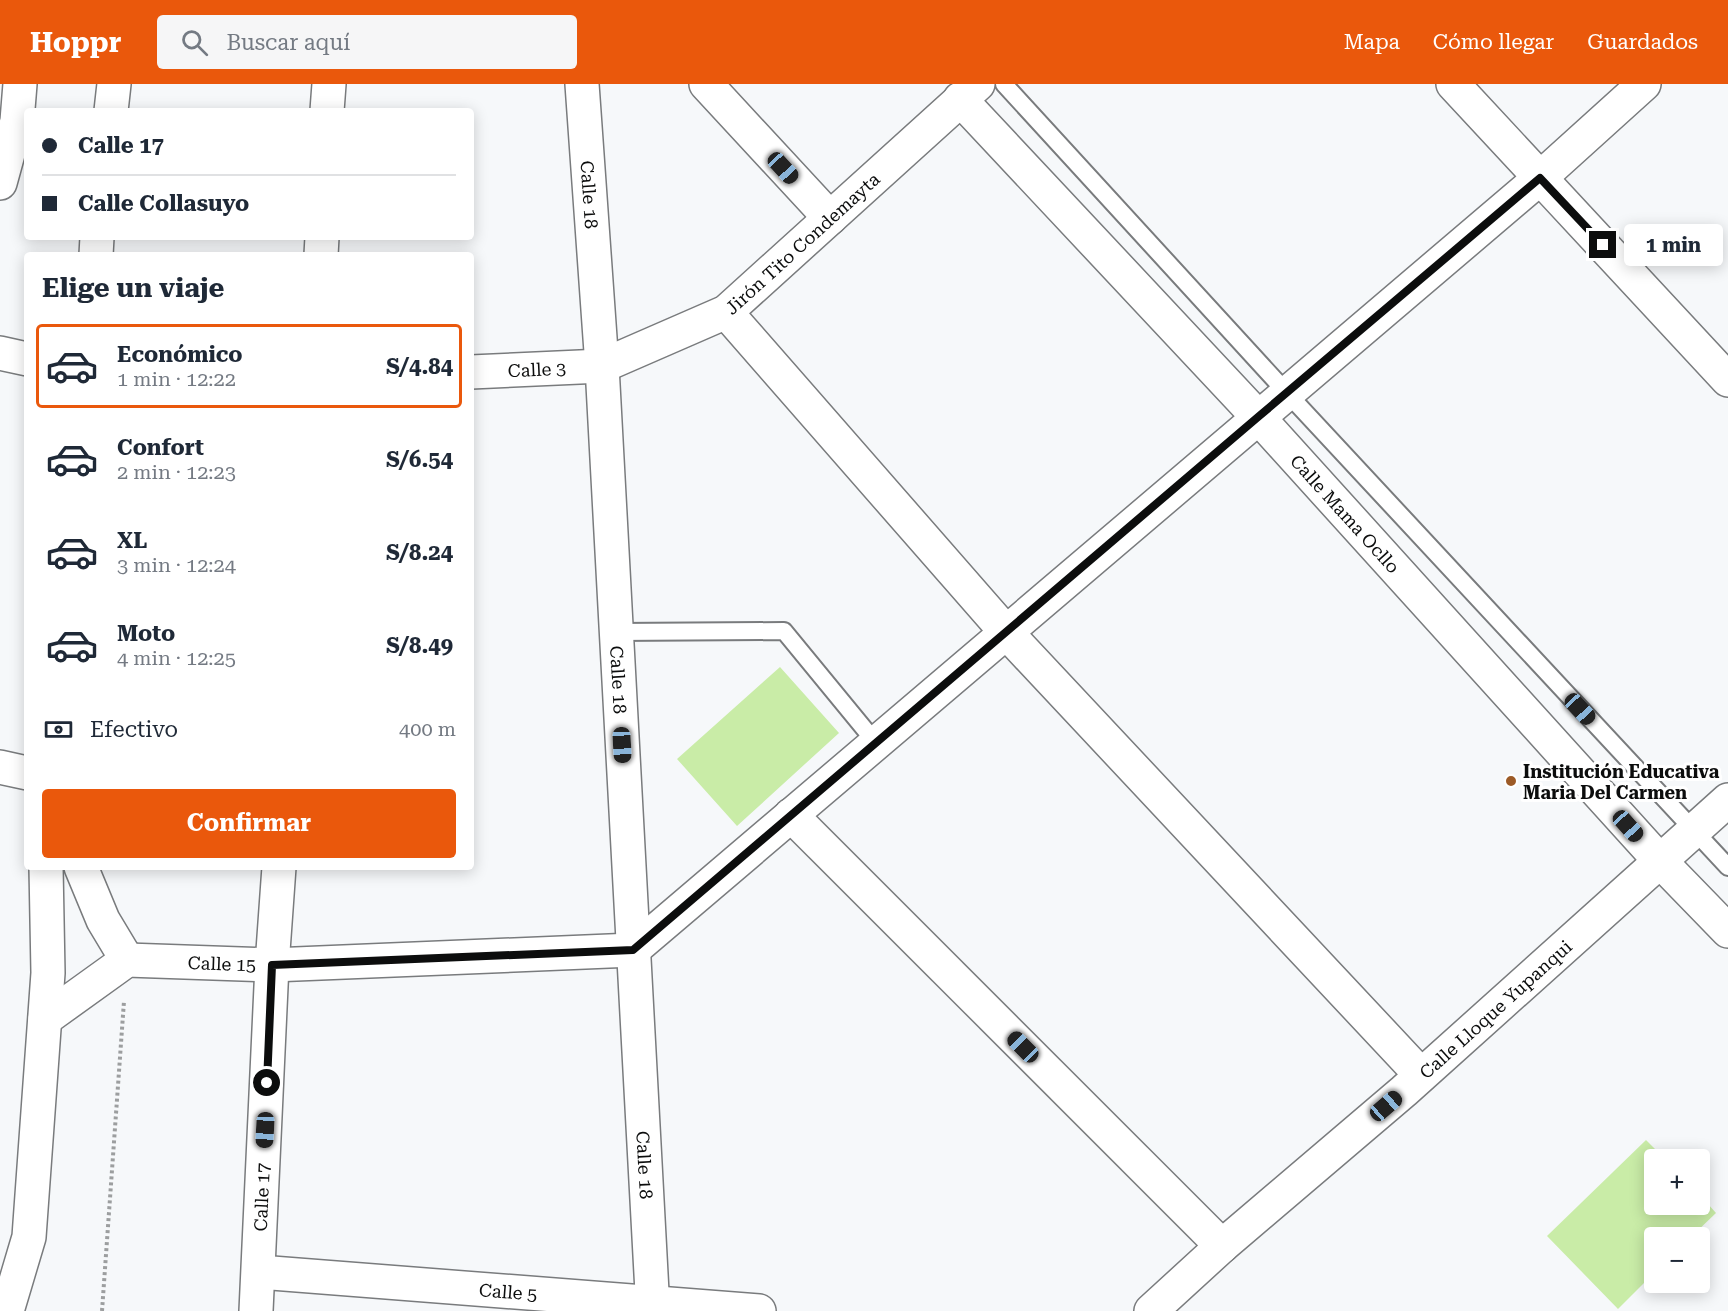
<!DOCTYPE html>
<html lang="es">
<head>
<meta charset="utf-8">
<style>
	:root { --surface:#fff; --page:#f6f6f7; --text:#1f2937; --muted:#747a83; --line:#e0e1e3; --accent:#ea580c }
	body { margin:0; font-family:"Roboto Serif",serif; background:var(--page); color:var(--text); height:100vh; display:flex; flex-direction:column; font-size:22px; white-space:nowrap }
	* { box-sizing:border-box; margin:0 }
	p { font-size:20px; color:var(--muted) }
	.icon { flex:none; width:33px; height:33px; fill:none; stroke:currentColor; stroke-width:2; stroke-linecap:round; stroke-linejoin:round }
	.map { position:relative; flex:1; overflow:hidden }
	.sheet { position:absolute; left:24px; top:168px; width:450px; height:618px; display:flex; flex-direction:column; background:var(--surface); border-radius:6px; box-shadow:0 3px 15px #0003 }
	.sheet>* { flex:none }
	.top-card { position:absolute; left:24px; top:24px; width:450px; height:132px; border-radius:6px; box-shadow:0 3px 15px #0003; display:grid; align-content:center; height:132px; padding:0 18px; background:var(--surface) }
	.tools { position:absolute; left:1644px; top:1065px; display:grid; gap:12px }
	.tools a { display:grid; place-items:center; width:66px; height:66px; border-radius:6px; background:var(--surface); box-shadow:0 3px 15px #0003; font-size:30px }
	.end { position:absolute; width:27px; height:27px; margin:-14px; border:8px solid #0c0d0d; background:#fff; box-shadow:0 0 0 3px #fff }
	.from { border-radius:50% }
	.bubble { position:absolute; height:42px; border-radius:6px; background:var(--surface); box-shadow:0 3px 15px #0003; font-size:20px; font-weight:700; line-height:42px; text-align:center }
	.car { position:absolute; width:18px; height:36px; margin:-18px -9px; border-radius:8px; box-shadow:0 0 4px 2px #0007; background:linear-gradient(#222 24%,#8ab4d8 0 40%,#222 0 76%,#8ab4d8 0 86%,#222 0) }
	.top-card b { display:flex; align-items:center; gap:21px; height:57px; font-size:22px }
	.top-card b+b { border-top:2px solid var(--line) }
	.top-card i { width:15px; height:15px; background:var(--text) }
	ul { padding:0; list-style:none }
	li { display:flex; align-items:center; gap:18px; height:84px; margin:0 12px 9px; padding:0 6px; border:3px solid transparent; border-radius:6px }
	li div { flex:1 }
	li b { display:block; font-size:22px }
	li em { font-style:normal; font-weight:700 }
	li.current { border-color:var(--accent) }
	li>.icon { width:54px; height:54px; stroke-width:1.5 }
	h2 { padding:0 18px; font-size:27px; line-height:72px }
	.pay { display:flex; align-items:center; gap:15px; height:66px; padding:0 18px; font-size:22px }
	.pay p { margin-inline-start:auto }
	.button { display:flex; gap:12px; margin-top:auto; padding:12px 18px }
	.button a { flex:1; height:69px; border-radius:6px; background:var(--accent); color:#fff; font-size:24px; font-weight:700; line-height:69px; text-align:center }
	header { display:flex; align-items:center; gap:36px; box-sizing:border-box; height:84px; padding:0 30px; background:var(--accent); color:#fff }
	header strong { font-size:28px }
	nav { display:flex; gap:33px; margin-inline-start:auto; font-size:21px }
	.search { width:420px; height:54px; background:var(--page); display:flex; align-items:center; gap:15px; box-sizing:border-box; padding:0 21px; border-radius:6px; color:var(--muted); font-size:22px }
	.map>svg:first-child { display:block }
	.pitch { fill:#c9eca7 }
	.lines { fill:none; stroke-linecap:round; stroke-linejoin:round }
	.lane-casing { stroke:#797b7d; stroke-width:20 }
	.street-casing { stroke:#797b7d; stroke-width:36 }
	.path { stroke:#9c9e9f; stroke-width:4; stroke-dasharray:3 3; stroke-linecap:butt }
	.lane { stroke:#fff; stroke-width:16 }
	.street { stroke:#fff; stroke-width:33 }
	.route { stroke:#0c0d0d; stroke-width:8 }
	.poi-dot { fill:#9c5a26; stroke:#fff; stroke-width:2 }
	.labels { text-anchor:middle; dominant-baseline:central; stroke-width:6; stroke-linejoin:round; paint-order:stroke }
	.street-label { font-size:18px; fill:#0c0d0d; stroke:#fff }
	.poi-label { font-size:18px; font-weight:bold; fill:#0c0d0d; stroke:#fff; text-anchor:start }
</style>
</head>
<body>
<header>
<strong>Hoppr</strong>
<div class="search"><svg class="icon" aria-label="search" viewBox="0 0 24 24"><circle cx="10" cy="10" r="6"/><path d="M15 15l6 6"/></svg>Buscar aquí</div>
<nav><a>Mapa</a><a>Cómo llegar</a><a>Guardados</a></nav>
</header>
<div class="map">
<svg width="1728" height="1227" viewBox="0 0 1728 1227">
	<rect width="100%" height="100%" fill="#f6f8fa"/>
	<path class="pitch" d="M780 583 839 649 737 742 677 675Z
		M1646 1056 1665 1075 1654 1076V1120H1700V1111L1716 1129 1691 1153 1654 1154V1189L1618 1225 1547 1152Z"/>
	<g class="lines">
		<defs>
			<path id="lane" d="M1004 0 1287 309 1728 783
				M616 548 784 547 876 659"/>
			<g id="street">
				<path id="s1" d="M582 0 602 282 653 1227"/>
				<path d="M706 0 830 134"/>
				<path d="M1453 0 1728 296"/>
				<path id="s2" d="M960 15 1258 333 1660 777 1728 847"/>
				<path d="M111 27 114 0"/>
				<path d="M327 27 329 0"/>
				<path d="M0 99 17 37 20 0"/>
				<path d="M96 171 97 153"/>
				<path d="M321 171 322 153"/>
				<path d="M726 228 1006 548 1421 991"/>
				<path d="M0 269 27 275"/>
				<path id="s3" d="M471 288 602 282 726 228 978 0"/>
				<path d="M0 683 27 689"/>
				<path d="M791 731 1222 1162"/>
				<path d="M81 783 103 836 127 876"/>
				<path d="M633 866 1540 94 1644 0"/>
				<path id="s4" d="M45 935 127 876 272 881 633 866"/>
				<path id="s5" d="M259 1188 759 1227"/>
				<path d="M7 1227 29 1153 48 889 46 783"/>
				<path id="s6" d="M256 1227 272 881 279 783"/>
				<path id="s7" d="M1151 1227 1222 1162 1404 1007 1728 716"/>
			</g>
		</defs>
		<use href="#lane" class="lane-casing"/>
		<use href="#street" class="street-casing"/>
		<path class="path" d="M102 1227 124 917"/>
		<use href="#lane" class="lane"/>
		<use href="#street" class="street"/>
	</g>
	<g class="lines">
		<path class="route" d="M267 999 272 881 633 866 1258 333 1540 94 1603 161"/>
	</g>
	<circle class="poi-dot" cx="1511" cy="697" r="6"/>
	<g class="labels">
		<g class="street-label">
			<text stroke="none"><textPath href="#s1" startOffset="111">Calle 18</textPath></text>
			<text stroke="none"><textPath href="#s3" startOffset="369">Jirón Tito Condemayta</textPath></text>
			<text stroke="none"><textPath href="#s3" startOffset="66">Calle 3</textPath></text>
			<text stroke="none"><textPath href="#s2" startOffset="566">Calle Mama Ocllo</textPath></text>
			<text stroke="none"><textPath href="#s1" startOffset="597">Calle 18</textPath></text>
			<text stroke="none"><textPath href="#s4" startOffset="196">Calle 15</textPath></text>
			<text stroke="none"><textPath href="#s7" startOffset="458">Calle Lloque Yupanqui</textPath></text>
			<text stroke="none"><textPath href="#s1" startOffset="1083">Calle 18</textPath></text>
			<text stroke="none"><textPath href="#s6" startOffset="114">Calle 17</textPath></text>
			<text stroke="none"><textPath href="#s5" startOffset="250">Calle 5</textPath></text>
		</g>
		<g class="poi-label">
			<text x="1523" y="687">Institución Educativa<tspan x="1523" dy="21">Maria Del Carmen</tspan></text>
		</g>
	</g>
</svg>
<div class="tools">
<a>+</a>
<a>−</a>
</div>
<i class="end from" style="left:267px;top:999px"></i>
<i class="end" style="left:1603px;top:161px"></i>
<div class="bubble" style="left:1624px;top:140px;width:99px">1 min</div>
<i class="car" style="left:783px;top:84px;rotate:137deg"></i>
<i class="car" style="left:1580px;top:625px;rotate:137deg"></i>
<i class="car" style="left:622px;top:661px;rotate:177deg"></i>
<i class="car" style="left:1628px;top:742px;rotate:138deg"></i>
<i class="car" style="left:1023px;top:963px;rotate:315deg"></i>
<i class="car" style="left:1386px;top:1022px;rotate:49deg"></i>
<i class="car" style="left:265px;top:1046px;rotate:183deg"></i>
<div class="top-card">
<b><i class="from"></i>Calle 17</b>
<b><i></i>Calle Collasuyo</b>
</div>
<section class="sheet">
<h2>Elige un viaje</h2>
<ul>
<li class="current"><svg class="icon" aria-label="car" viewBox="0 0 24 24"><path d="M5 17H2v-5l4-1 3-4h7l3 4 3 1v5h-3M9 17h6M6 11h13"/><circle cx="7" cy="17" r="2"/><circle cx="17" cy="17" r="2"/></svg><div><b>Económico</b><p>1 min · 12:22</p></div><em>S/4.84</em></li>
<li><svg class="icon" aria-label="car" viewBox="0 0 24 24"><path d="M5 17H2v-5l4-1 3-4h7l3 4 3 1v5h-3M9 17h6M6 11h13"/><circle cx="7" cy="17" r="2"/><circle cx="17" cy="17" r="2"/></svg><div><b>Confort</b><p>2 min · 12:23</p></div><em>S/6.54</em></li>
<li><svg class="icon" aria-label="car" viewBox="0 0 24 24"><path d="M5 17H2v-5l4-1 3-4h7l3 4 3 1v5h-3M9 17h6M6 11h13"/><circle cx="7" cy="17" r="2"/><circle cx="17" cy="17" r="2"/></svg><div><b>XL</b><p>3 min · 12:24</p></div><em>S/8.24</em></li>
<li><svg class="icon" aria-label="car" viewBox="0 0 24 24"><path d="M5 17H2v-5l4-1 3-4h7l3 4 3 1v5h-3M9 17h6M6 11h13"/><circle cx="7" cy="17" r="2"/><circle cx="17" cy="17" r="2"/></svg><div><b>Moto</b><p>4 min · 12:25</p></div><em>S/8.49</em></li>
</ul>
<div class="pay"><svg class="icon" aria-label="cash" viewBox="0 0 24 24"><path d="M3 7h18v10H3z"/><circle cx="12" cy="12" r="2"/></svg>Efectivo<p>400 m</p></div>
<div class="button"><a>Confirmar</a></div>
</section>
</div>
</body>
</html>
